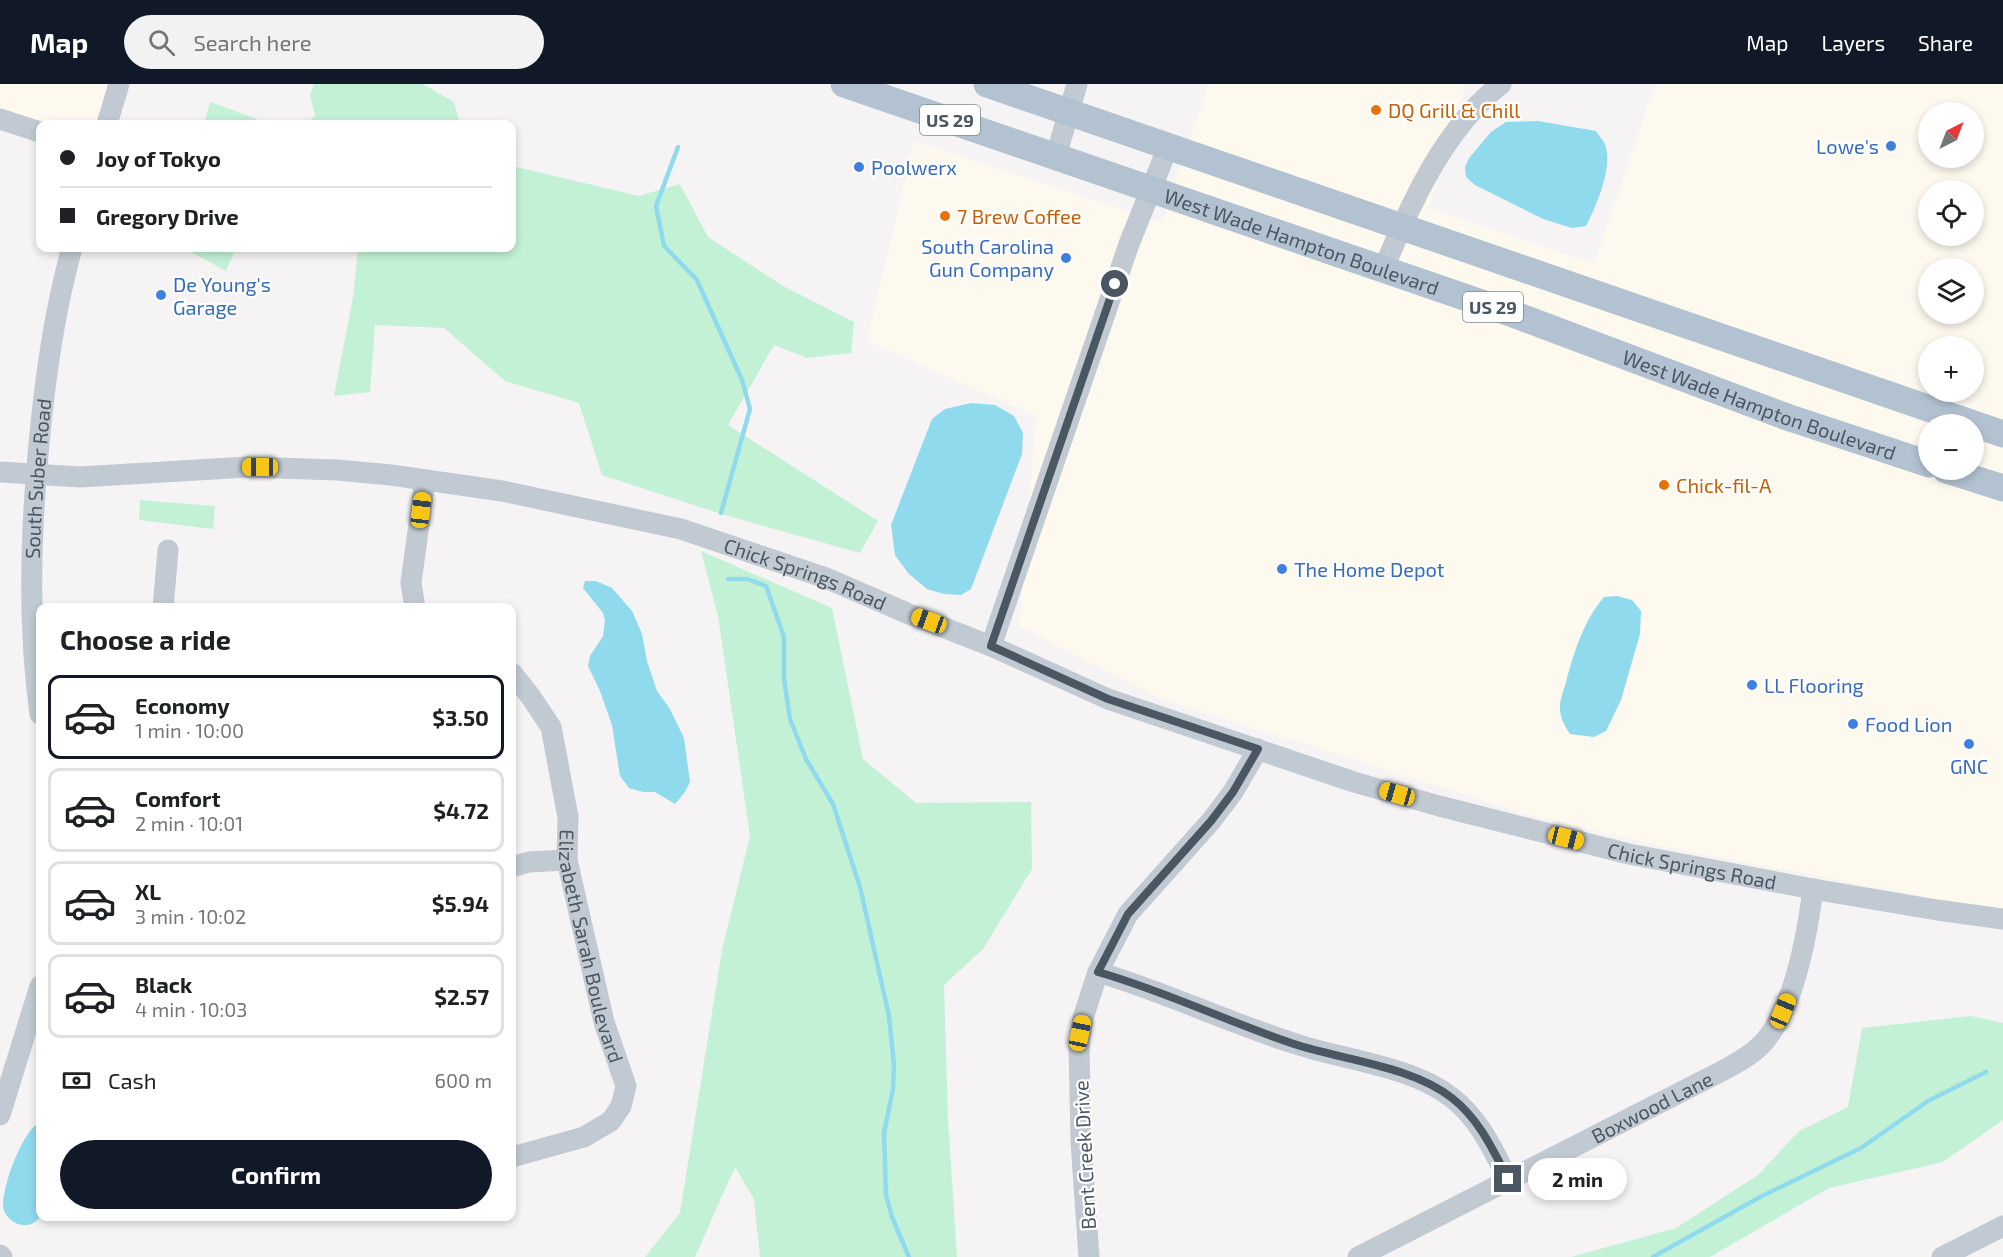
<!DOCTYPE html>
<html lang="en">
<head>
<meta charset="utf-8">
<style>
	:root { --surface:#fff; --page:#f2f2f2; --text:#202124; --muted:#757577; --line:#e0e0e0; --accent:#111827 }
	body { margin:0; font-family:"Exo 2",sans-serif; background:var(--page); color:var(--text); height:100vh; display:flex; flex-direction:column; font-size:22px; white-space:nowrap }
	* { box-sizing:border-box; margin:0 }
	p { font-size:20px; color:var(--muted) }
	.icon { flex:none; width:33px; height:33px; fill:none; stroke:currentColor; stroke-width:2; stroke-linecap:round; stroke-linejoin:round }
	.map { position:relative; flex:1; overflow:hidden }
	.sheet { position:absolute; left:36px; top:519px; width:480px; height:618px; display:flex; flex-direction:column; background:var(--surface); border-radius:12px; box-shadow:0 3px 9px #0003 }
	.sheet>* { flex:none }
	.banner { position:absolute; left:36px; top:36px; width:480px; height:132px; border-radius:12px; box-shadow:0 3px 9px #0003; display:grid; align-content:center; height:132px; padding:0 24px; background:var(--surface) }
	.needle { width:39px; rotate:42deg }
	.buttons { position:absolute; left:1918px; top:18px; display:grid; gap:12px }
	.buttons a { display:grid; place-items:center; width:66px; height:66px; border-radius:50%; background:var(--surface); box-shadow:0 3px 9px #0003; font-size:30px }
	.end { position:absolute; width:27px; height:27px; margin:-14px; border:8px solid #4a5661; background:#fff; box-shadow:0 0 0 3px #fff }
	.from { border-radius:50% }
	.bubble { position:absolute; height:42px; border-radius:21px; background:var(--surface); box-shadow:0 3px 9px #0003; font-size:20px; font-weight:700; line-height:42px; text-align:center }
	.car { position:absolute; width:18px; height:36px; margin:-18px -9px; border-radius:8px; box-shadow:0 0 4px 2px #0007; background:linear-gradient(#f5c518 24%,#345 0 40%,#f5c518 0 76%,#345 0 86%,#f5c518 0) }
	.banner b { display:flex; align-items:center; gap:21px; height:57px; font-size:22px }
	.banner b+b { border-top:2px solid var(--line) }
	.banner i { width:15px; height:15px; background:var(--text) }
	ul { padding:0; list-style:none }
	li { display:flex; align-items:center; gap:18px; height:84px; margin:0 12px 9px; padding:0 12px; border:3px solid var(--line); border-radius:12px }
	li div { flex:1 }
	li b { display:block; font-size:22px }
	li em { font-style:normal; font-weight:700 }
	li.current { border-color:var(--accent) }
	li>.icon { width:54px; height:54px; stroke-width:1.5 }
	h2 { padding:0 24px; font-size:27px; line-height:72px }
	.pay { display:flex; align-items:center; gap:15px; height:66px; padding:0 24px; font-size:22px }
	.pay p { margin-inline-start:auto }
	.cta { display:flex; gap:12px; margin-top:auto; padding:12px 24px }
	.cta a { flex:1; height:69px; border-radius:36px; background:var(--accent); color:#fff; font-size:24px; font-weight:700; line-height:69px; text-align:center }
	header { display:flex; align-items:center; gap:36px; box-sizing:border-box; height:84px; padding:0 30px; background:var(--accent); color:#fff }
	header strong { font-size:28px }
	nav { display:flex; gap:33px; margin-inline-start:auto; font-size:21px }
	.search { width:420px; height:54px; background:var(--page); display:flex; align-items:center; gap:15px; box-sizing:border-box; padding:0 21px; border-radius:33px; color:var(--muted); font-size:22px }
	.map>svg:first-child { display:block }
	.commercial { fill:#fdf9ef; fill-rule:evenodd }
	.green { fill:#c3f1d5 }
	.water { fill:#90daee }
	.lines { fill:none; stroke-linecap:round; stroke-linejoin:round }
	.stream { stroke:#90daee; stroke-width:4.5 }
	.minor { stroke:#c1cad2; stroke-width:21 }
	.major { stroke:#b3c2d1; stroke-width:27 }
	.route { stroke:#4a5661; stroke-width:8 }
	.food-dot { fill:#e8710a; stroke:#fff; stroke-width:2 }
	.shop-dot { fill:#3f7fe0; stroke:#fff; stroke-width:2 }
	.labels { text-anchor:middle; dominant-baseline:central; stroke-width:4.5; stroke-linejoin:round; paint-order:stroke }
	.shield { fill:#fff; stroke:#808990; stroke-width:1.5 }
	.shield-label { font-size:18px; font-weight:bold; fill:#4a5661 }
	.food-label { font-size:20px; fill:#c56008; stroke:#fff; text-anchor:start }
	.shop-label { font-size:20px; fill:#366cbe; stroke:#fff; text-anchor:start }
	.street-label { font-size:20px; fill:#4a5661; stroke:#fff }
</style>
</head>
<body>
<header>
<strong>Map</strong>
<div class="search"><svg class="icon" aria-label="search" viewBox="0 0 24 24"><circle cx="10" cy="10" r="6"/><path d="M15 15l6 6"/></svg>Search here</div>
<nav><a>Map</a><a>Layers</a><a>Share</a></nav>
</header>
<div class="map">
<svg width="2003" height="1173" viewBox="0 0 2003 1173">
	<rect width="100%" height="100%" fill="#f5f3f3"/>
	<path class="commercial" d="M0 0H119L105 40 0 41Z
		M1209 0H1466L1429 124 1594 180 1655 0H2003V828L1656 761 1526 730 1159 614 1019 542 1036 332 867 257 914 57 1162 138ZM1929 28H1974V74H1929ZM1929 106H1974V152H1929ZM1929 184H1974V230H1929ZM1929 262H1974V308H1929ZM1929 340H1974V386H1929Z"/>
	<path class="green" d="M314 0H423L454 18 460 40H325L320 38 318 40H308L315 31 310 11Z
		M210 18 270 40H204Z
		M512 82 639 112 680 100 708 153 783 202 854 238 851 269 807 274 774 261 728 341 878 437 860 469 718 429 602 391 579 319 505 297 444 244 375 241 370 308 334 312 353 213 358 164H512Z
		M184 164H236L226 187Z
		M140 416 215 422 213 445 139 436Z
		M701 467 832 524 863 675 916 719 1031 718 1032 785 983 865 944 901 948 1035 957 1173H760L754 1115 735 1083 695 1173H645L680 1129 722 866 750 752 718 532Z
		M1971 932 2003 939V1036L1943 1078 1829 1104 1710 1173H1571L1676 1144 1758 1091 1799 1047 1848 1023 1862 944Z"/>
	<path class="water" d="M1538 37 1596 47C1599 52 1605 58 1606 64 1612 85 1596 123 1586 142L1572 144 1543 135 1475 101 1466 93 1465 83 1469 74 1491 48 1506 38Z
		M971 319 995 321 1014 332 1023 349 1022 370 971 505 961 511 944 510 927 505 908 489 895 471 891 441 932 335 945 325Z
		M585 497H596L612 504 632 527 642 550 647 577 657 607 670 625 684 654 690 698 685 708 675 720 655 708H643L629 704 620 692 612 641 600 607 588 582 590 572 603 552 605 537 603 529 583 504Z
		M1617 512 1632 516 1641 527 1640 550 1621 616 1606 647 1594 653 1570 650C1564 641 1559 632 1560 620 1561 613 1564 605 1566 598 1574 568 1584 536 1604 513Z
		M40 1038V1132C30 1150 4 1139 3 1121 3 1101 22 1047 40 1038Z"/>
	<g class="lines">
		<path class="stream" d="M678 63 656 122 664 162 697 196 742 296 750 325 721 429
			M728 495H747L766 502 784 553V595L790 635 806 675 833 720 860 803 889 932 894 981 893 1005 884 1049 886 1111 892 1133 909 1173
			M1653 1173 1760 1113 1861 1064 1928 1017 1986 988"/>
		<g class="minor">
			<path d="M0 35 40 48"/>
			<path d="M107 40 119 0"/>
			<path d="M1056 72 1077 0"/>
			<path d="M1383 186C1412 118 1442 47 1501 0"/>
			<path id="s1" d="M0 388 80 393 247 383 337 386 391 391 502 407 681 445 826 494 909 530 991 562 1108 615 1354 698 1439 722 1629 770 1813 805 1937 826 2003 835"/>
			<path d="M163 524 168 466"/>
			<path d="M415 524 411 499 425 396"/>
			<path d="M991 562 1129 160 1168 63"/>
			<path id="s2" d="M512 589 531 613 551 643 568 733 567 776 604 938 626 1002 621 1022 611 1037 584 1053 512 1073"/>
			<path id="s3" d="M40 630C28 544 30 458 38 371 44 301 53 231 72 164"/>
			<path d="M512 783 529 778 567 776"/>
			<path d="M1098 888C1165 908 1229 939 1296 960 1344 976 1411 982 1451 1013 1479 1034 1493 1066 1508 1095"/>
			<path d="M0 1031 40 902"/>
			<path d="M0 1171 2 1173"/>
			<path d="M1089 1173 1081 1058 1079 961 1083 934 1098 888 1128 830 1211 737 1233 708 1258 665"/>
			<path id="s4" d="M1358 1173 1724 986C1736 979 1749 973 1759 963 1794 930 1807 852 1813 805"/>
			<path d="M1942 1173 2003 1142"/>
		</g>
		<g class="major">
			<path id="s5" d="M844 0 1505 227 1787 333 1929 380"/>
			<path d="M987 0 2003 350"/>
			<path d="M1946 386 2003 404"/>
		</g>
	</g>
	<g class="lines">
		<path class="route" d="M1115 200 991 562 1108 615 1258 665 1233 708 1211 737 1128 830 1098 888C1165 907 1228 938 1294 960 1343 976 1412 982 1452 1014 1479 1035 1493 1066 1508 1095"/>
	</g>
	<g class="food-dot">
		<circle cx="1376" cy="26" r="6"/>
		<circle cx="945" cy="132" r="6"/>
		<circle cx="1664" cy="401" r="6"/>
	</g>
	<g class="shop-dot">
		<circle cx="1891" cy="62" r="6"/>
		<circle cx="859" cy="83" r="6"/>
		<circle cx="1066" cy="174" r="6"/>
		<circle cx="161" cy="211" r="6"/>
		<circle cx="1282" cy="485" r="6"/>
		<circle cx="1752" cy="601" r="6"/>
		<circle cx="1853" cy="640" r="6"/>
		<circle cx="1969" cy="660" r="6"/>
	</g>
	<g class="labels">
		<g class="shield">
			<rect x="920" y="21" width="60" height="30" rx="4.5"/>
			<rect x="1463" y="208" width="60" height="30" rx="4.5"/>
		</g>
		<g class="shield-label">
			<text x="950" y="36">US 29</text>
			<text x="1493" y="223">US 29</text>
		</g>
		<g class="food-label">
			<text x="1388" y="26">DQ Grill &amp; Chill</text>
			<text x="957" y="132">7 Brew Coffee</text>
			<text x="1676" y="401">Chick-fil-A</text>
		</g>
		<g class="shop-label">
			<text x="1879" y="62" text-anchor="end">Lowe's</text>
			<text x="871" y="83">Poolwerx</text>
			<text x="1054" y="162" text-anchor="end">South Carolina<tspan x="1054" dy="23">Gun Company</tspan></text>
			<text x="173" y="200">De Young's<tspan x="173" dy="23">Garage</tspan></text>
			<text x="1294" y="485">The Home Depot</text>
			<text x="1764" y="601">LL Flooring</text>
			<text x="1865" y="640">Food Lion</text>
			<text x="1969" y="682" text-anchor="middle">GNC</text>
		</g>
		<g class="street-label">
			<text stroke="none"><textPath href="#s5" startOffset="484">West Wade Hampton Boulevard</textPath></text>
			<text stroke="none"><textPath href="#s5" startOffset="970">West Wade Hampton Boulevard</textPath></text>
			<text stroke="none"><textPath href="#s3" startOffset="236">South Suber Road</textPath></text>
			<text stroke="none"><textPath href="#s1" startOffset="819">Chick Springs Road</textPath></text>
			<text stroke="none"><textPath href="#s1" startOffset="1755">Chick Springs Road</textPath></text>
			<text stroke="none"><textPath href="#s2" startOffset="290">Elizabeth Sarah Boulevard</textPath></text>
			<text stroke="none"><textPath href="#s4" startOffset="330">Boxwood Lane</textPath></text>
			<text transform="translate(1084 1071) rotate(-93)">Bent Creek Drive</text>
		</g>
	</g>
</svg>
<div class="buttons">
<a><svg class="needle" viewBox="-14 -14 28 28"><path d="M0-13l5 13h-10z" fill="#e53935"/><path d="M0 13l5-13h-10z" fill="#757577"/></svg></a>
<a><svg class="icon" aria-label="locate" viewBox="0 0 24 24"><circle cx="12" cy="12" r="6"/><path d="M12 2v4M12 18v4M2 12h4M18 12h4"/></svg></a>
<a><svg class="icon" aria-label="layers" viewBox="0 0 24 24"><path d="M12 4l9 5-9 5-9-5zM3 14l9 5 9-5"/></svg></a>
<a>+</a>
<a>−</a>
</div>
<i class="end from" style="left:1115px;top:200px"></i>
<i class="end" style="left:1508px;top:1095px"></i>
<div class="bubble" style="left:1528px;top:1074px;width:99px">2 min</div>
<i class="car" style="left:260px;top:383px;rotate:270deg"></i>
<i class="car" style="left:421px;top:426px;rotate:7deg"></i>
<i class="car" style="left:929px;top:537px;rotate:290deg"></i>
<i class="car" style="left:1397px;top:710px;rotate:286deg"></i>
<i class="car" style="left:1566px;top:754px;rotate:104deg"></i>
<i class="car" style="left:1783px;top:927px;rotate:23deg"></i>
<i class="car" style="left:1080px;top:949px;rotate:12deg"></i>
<div class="banner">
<b><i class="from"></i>Joy of Tokyo</b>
<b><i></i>Gregory Drive</b>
</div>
<section class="sheet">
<h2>Choose a ride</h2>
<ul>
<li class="current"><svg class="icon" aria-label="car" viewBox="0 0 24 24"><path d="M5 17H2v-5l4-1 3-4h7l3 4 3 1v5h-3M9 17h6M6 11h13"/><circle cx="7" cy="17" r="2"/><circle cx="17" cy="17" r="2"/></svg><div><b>Economy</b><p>1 min · 10:00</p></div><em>$3.50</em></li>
<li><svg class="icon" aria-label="car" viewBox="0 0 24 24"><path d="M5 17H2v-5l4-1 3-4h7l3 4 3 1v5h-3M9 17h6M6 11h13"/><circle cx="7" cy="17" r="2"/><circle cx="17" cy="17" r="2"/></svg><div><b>Comfort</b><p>2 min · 10:01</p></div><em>$4.72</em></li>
<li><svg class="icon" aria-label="car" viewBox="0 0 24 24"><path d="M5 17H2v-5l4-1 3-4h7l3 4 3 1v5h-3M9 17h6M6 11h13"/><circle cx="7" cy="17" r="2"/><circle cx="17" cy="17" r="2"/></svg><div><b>XL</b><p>3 min · 10:02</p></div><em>$5.94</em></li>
<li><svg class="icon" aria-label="car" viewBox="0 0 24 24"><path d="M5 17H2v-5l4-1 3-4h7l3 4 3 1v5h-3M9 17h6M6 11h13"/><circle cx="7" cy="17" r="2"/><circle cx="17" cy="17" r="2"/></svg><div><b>Black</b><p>4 min · 10:03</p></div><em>$2.57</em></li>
</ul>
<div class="pay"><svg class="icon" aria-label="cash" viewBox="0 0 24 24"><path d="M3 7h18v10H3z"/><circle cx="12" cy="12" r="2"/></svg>Cash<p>600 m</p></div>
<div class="cta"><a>Confirm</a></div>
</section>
</div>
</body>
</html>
